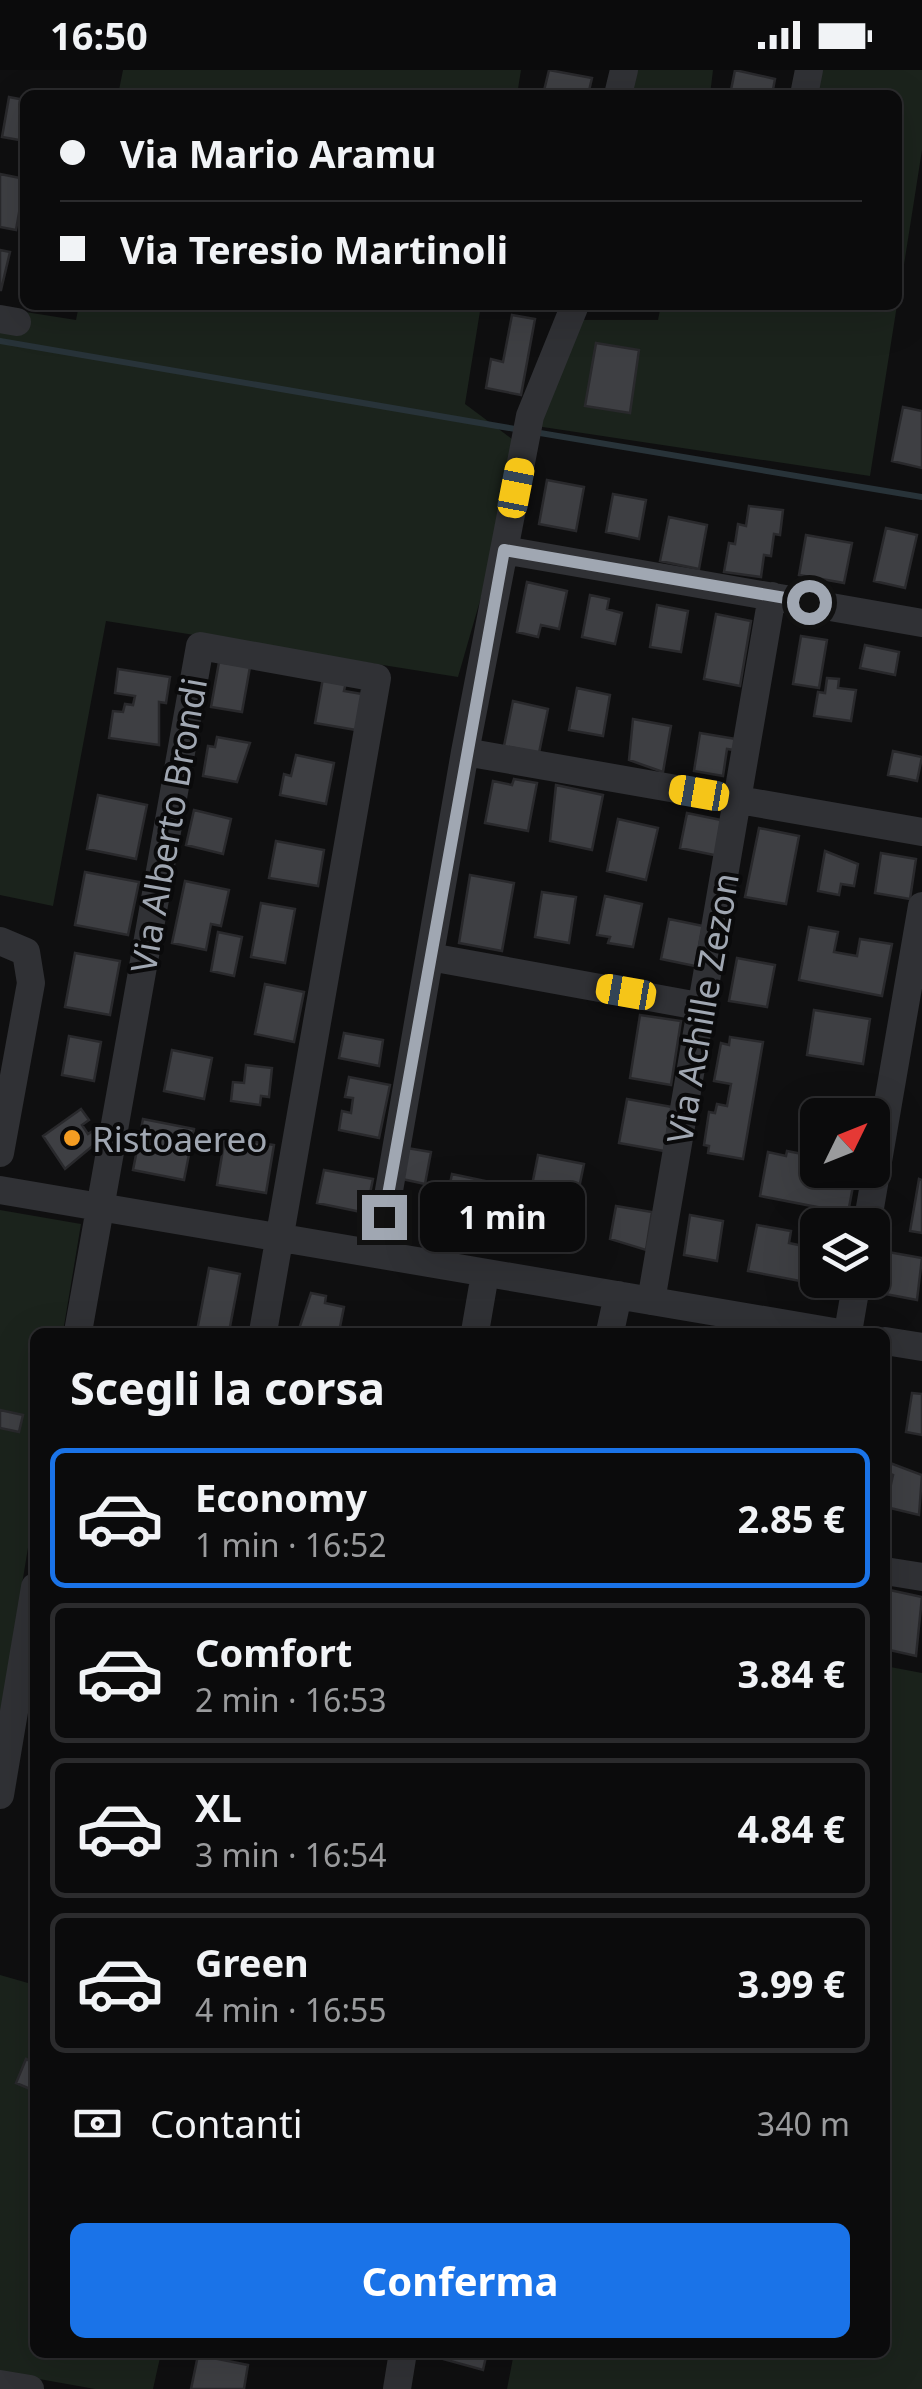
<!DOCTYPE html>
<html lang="it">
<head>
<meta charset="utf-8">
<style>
	:root { --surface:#0b0b0c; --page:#19191a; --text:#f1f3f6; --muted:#9a9b9d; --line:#2b2b2d; --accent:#1a73e8 }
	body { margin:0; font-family:"Noto Sans",sans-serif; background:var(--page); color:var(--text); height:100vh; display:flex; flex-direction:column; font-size:38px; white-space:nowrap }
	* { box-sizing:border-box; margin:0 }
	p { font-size:32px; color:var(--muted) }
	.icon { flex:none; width:55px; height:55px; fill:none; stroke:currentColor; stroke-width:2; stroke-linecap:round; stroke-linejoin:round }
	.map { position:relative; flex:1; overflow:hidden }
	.sheet { position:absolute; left:30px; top:1258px; width:860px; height:1030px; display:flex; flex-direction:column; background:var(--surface); border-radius:15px; box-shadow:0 10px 40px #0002,0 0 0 2px var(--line) }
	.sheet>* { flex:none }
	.banner { position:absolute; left:20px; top:20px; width:882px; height:220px; border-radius:15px; box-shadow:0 10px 40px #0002,0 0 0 2px var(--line); display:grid; align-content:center; height:220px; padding:0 40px; background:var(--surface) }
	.needle { width:65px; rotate:47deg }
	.controls { position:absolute; left:800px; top:1028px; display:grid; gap:20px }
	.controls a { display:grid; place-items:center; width:90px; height:90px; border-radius:15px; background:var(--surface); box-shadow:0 10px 40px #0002,0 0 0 2px var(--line); font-size:50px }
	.end { position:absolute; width:45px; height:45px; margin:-22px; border:12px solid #a0a7b2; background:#111; box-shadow:0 0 0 5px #111 }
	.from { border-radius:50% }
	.bubble { position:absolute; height:70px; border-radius:15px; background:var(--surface); box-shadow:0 10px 40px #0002,0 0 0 2px var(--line); font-size:32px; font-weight:700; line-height:70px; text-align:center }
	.car { position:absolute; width:30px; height:60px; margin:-30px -15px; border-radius:12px; box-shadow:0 0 8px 2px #0007; background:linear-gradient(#f5c518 24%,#345 0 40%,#f5c518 0 76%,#345 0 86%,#f5c518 0) }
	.banner b { display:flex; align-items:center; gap:35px; height:95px; font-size:38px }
	.banner b+b { border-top:2px solid var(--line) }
	.banner i { width:25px; height:25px; background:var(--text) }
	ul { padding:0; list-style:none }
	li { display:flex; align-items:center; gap:30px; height:140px; margin:0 20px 15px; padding:0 20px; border:5px solid var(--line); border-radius:15px }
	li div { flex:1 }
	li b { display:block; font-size:38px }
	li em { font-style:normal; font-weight:700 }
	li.active { border-color:var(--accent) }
	li>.icon { width:90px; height:90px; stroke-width:1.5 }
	h2 { padding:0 40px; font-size:45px; line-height:120px }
	.pay { display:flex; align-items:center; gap:25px; height:110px; padding:0 40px; font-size:38px }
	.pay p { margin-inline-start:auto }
	.button { display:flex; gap:20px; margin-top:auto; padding:20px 40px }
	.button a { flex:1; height:115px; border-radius:15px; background:var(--accent); color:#fff; font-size:40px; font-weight:700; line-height:115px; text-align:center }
	.status { display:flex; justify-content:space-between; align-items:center; height:70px; padding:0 50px; background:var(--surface); direction:ltr }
	.status svg { height:28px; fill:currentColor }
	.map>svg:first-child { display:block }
	.green { fill:#1b231c }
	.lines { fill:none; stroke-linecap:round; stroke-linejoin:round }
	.stream { stroke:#283339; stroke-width:6 }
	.building { fill:#3e3f43; stroke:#29292c; stroke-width:2.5 }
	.minor { stroke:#303135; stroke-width:28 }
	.route { stroke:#a0a7b2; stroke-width:12 }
	.poi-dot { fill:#f59d22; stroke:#0a0a0b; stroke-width:4 }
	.labels { text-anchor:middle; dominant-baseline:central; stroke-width:8; stroke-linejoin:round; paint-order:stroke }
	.street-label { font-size:35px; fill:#a0a7b2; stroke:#0a0a0b }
	.poi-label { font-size:35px; fill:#a0a7b2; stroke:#0a0a0b; text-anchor:start }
</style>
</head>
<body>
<div class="status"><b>16:50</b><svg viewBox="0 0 49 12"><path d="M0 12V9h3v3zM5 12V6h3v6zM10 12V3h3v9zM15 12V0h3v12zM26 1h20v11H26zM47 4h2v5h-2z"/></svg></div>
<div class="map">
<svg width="922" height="2319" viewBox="0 0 922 2319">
	<rect width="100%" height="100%" fill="#0f0f10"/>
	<path class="green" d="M123 0H521L517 25H118Z
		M629 0H713L710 25H624Z
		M821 0H922V80L898 233V25H817Z
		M79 235H481L465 334 524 378 458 607 106 551 53 836 0 825V238L76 250Z
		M661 235H897L870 406 536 356 581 250H658Z
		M0 1140 81 1154 63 1262H35V1435L0 1649Z
		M885 1596 922 1603V2319H507L514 2283 885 2282Z
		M0 1905 35 1915V2282L161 2283 153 2319H95L0 2302Z"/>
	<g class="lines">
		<path class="stream" d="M0 271 521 360
			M534 362 922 427"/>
	</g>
	<path class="building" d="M549 0 592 8 588 25H543Z
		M735 0 775 9 772 25H730Z
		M9 27 25 30V71L2 67Z
		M0 104 25 109 16 160 0 157Z
		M0 180 10 182 1 220H0Z
		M512 245 535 249 521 325 486 318 491 289 503 292Z
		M596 273 639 280 630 343 585 336Z
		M903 337 922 341V398L892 391Z
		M547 410 584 417 576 461 539 454Z
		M613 424 646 430 639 469 606 462Z
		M749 436 783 440 780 465 774 464 771 486 764 485 761 507 724 502 729 473 735 474 738 454 746 456Z
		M669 447 707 455 699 499 660 491Z
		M886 458 917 465 905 518 874 511Z
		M806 465 852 473 844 513 799 505Z
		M527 512 567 521 559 559 541 555 538 567 517 562Z
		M590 525 609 529 607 539 622 543 615 574 582 567Z
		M657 535 688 541 681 582 650 577Z
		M716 544 751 551 740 616 704 609Z
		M801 566 827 570 819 618 793 614Z
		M865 575 899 582 895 605 860 598Z
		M219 592 250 597 242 642 211 637Z
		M118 599 170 607 166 633 159 632V675L109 668 113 641 123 642 125 634 133 635 135 626 115 623Z
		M323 608 346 612 344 621 362 624 356 660 315 653Z
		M827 608 839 609 838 618 856 620 851 651 814 646 818 622 825 623Z
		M577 618 610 625 603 666 569 660Z
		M513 631 548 639 539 683 504 676Z
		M633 649 671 656 663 702 629 690Z
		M700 663 736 669 734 680 727 679 723 706 694 701Z
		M217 667 250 673 237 712 203 706 208 676 215 677Z
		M893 681 922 687 917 711 888 705Z
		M296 685 334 693 326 734 280 725 284 704 291 706Z
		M514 709 537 713 528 761 485 753 493 711 512 715Z
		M556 715 603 725 592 780 550 771Z
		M98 725 147 735 136 789 87 779Z
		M194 740 231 749 223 784 186 775Z
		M687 743 726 751 719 786 680 778Z
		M618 749 658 758 646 810 607 801Z
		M759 758 799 766 786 834 745 827Z
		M276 771 324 780 318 816 269 808Z
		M825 781 858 794 854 816 841 814 839 825 818 821Z
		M881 783 916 789 910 829 875 823Z
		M85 802 139 812 128 865 75 855Z
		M470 805 514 813 502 881 459 873Z
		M185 811 229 820 221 856 211 854 206 880 172 873Z
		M542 822 576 827 569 873 535 867Z
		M605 826 642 834 633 877 608 873 610 867 597 865Z
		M261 833 295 839 285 893 251 887Z
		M669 849 703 856 695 896 661 889Z
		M809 857 838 862 834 882 857 886 860 869 892 874 882 926 799 910Z
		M218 862 242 867 234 906 211 901Z
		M75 883 120 891 110 945 65 937Z
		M737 888 775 895 767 937 729 931Z
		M265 914 304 922 294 972 255 964Z
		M814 940 870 949 863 994 807 985Z
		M640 945 681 951 671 1015 630 1008Z
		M344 963 383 970 379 996 339 988Z
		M69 966 101 972 94 1011 62 1005Z
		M730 967 763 972 743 1089 708 1083 709 1076 704 1075 709 1042 715 1043 717 1034 727 1036 731 1014 714 1011 721 973 729 975Z
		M172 980 212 988 204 1029 164 1021Z
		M246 995 272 998 269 1027 261 1026 260 1035 231 1031 233 1012 244 1013Z
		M349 1007 390 1015 379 1068 339 1060 342 1041 351 1043 353 1028 345 1027Z
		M627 1029 672 1037 664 1081 619 1073Z
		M815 1030 863 1036 862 1045H818V1060L812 1059Z
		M81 1039 89 1050 82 1055 88 1064 94 1060 101 1069 65 1099 43 1066Z
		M143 1049 194 1059 184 1110 133 1100Z
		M225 1067 274 1075 266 1123 217 1115Z
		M407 1078 431 1082 425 1114 402 1109Z
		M787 1081 818 1087V1100H856L848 1143 760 1126 768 1082 786 1086Z
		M538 1085 584 1094 574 1142 560 1139 555 1163 524 1156Z
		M324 1100 373 1109 366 1143 317 1133Z
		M452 1104 485 1111 480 1135 447 1128Z
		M919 1109 922 1110V1163L910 1161Z
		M616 1136 652 1142 646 1180 610 1169Z
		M690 1145 723 1151 717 1191 684 1185Z
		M757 1155 791 1161 789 1173 808 1177 810 1167 818 1168V1210H838L837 1218 748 1201Z
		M888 1182 922 1188 917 1230 880 1223Z
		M209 1198 240 1204 229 1262 197 1261Z
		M311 1223 326 1226 325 1233 344 1237 339 1262H298Z
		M912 1323 922 1324V1365L906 1362Z
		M0 1340 23 1345 19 1362 0 1358Z
		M890 1393 922 1405 919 1445 886 1437 893 1405 888 1403Z
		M885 1519 922 1527 916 1586 885 1579Z
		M26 1989 35 1993V2021L16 2013Z
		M418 2282H487L483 2300Z
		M198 2285 248 2295 244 2319H191Z"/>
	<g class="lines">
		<path class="minor" d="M618 25 624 0
			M804 25 809 0
			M0 249 17 252
			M504 480 922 553
			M465 682 922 762
			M0 871 26 882 31 913 0 1083
			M430 887 704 937
			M0 1120 834 1262
			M867 1155 922 836
			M378 1184 465 682 530 346 575 235
			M651 1231 772 526
			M78 1262 200 576 377 608 263 1262
			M475 1262 485 1204
			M610 1262 618 1225
			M848 1262 857 1210
			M885 1271 922 1277
			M885 1501 922 1507
			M0 1725 35 1517
			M0 2314 30 2319
			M397 2319 403 2282"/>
	</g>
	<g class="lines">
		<path class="route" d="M384 1147 504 480 809 532"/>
	</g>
	<circle class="poi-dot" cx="72" cy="1068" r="10"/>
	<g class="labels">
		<g class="street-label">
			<text transform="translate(168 755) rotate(-80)">Via Alberto Brondi</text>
			<text transform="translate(702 938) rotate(-80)">Via Achille Zezon</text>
		</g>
		<g class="poi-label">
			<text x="92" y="1068">Ristoaereo</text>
		</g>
	</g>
</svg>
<div class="controls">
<a><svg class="needle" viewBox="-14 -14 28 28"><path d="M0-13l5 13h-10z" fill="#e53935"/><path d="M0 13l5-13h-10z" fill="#9a9b9d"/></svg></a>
<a><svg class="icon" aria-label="layers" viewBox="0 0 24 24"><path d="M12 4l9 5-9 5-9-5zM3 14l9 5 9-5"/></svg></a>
</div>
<i class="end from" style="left:809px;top:532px"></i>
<i class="end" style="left:384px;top:1147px"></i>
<div class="bubble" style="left:420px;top:1112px;width:165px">1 min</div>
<i class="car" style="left:516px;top:418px;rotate:11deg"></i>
<i class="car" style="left:699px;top:723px;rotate:280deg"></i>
<i class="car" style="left:626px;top:922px;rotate:280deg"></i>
<div class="banner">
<b><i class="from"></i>Via Mario Aramu</b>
<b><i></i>Via Teresio Martinoli</b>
</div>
<section class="sheet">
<h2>Scegli la corsa</h2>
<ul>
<li class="active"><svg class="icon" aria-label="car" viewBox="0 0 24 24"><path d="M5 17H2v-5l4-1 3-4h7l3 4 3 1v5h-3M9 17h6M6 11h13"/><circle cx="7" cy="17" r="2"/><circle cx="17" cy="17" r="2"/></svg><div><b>Economy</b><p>1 min · 16:52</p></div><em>2.85 €</em></li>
<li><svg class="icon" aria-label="car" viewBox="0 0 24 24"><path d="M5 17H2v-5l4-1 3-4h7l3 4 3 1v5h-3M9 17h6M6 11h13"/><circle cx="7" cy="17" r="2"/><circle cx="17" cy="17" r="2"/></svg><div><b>Comfort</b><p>2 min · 16:53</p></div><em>3.84 €</em></li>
<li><svg class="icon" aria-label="car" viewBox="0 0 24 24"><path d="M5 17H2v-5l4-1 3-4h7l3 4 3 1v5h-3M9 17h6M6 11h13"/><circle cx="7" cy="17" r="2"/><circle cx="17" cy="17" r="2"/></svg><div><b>XL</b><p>3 min · 16:54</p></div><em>4.84 €</em></li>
<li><svg class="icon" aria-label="car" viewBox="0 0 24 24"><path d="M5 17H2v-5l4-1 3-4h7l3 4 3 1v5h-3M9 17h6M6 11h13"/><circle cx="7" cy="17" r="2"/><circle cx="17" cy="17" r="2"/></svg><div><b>Green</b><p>4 min · 16:55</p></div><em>3.99 €</em></li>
</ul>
<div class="pay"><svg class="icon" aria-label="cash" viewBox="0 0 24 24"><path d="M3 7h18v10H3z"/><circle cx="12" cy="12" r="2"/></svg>Contanti<p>340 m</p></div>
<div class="button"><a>Conferma</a></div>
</section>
</div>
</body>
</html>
